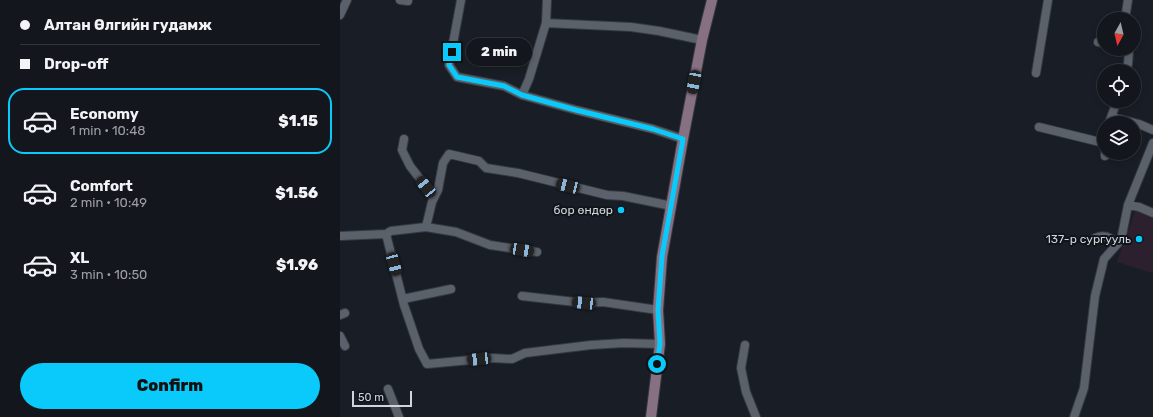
<!DOCTYPE html>
<html lang="en">
<head>
<meta charset="utf-8">
<style>
	:root { --surface:#13161c; --page:#1c1f25; --text:#f1f3f6; --muted:#9d9fa3; --line:#32353b; --accent:#09cafa }
	body { margin:0; font-family:Rubik,sans-serif; background:var(--page); color:var(--text); height:100vh; display:flex; flex-direction:column; font-size:15px; white-space:nowrap }
	* { box-sizing:border-box; margin:0 }
	p { font-size:13px; color:var(--muted) }
	.icon { flex:none; width:22px; height:22px; fill:none; stroke:currentColor; stroke-width:2; stroke-linecap:round; stroke-linejoin:round }
	.map { position:relative; flex:1; overflow:hidden }
	.drawer { display:flex; flex-direction:column; background:var(--surface); width:340px }
	.drawer>* { flex:none }
	.guide { display:grid; align-content:center; height:88px; padding:0 20px; background:var(--surface) }
	.needle { width:26px; rotate:188deg }
	.tools { position:absolute; left:757px; top:12px; display:grid; gap:8px }
	.tools a { display:grid; place-items:center; width:44px; height:44px; border-radius:50%; background:var(--surface); box-shadow:0 2px 6px #0003,0 0 0 1px var(--line); font-size:20px }
	.scale { position:absolute; left:12px; bottom:10px; width:60px; box-sizing:border-box; padding-left:4px; border:2px solid #d1d5da; border-top:0; font-size:11px; line-height:14px; white-space:nowrap; color:#d1d5da; -webkit-text-stroke:3px #10151c; paint-order:stroke }
	.end { position:absolute; width:18px; height:18px; margin:-9px; border:5px solid #09cafa; background:#111; box-shadow:0 0 0 2px #111 }
	.from { border-radius:50% }
	.bubble { position:absolute; height:28px; border-radius:14px; background:var(--surface); box-shadow:0 2px 6px #0003,0 0 0 1px var(--line); font-size:13px; font-weight:800; line-height:28px; text-align:center }
	.car { position:absolute; width:12px; height:24px; margin:-12px -6px; border-radius:5px; box-shadow:0 0 3px 1px #0007; background:linear-gradient(#222 24%,#8ab4d8 0 40%,#222 0 76%,#8ab4d8 0 86%,#222 0) }
	.guide b { display:flex; align-items:center; gap:14px; height:38px; font-size:15px }
	.guide b+b { border-top:1px solid var(--line) }
	.guide i { width:10px; height:10px; background:var(--text) }
	ul { padding:0; list-style:none }
	li { display:flex; align-items:center; gap:12px; height:66px; margin:0 8px 6px; padding:0 12px; border:2px solid transparent; border-radius:16px }
	li div { flex:1 }
	li b { display:block; font-size:15px }
	li em { font-style:normal; font-weight:800 }
	li.on { border-color:var(--accent) }
	li>.icon { width:36px; height:36px; stroke-width:1.5 }
	.primary-button { display:flex; gap:8px; margin-top:auto; padding:8px 20px }
	.primary-button a { flex:1; height:46px; border-radius:24px; background:var(--accent); color:#111; font-size:16px; font-weight:800; line-height:46px; text-align:center }
	main { display:flex; flex:1; min-height:0 }
	.map>svg:first-child { display:block }
	.education { fill:#2c202e }
	.lines { fill:none; stroke-linecap:round; stroke-linejoin:round }
	.minor-casing { stroke:#363940; stroke-width:10 }
	.secondary-casing { stroke:#363940; stroke-width:12 }
	.minor { stroke:#5b616a; stroke-width:8 }
	.secondary { stroke:#887083; stroke-width:10 }
	.route { stroke:#09cafa; stroke-width:5 }
	.poi-dot { fill:#09cafa; stroke:#10151c; stroke-width:1.5 }
	.labels { text-anchor:middle; dominant-baseline:central; stroke-width:4; stroke-linejoin:round; paint-order:stroke }
	.poi-label { font-size:12px; fill:#d1d5da; stroke:#10151c; text-anchor:end }
</style>
</head>
<body>
<main>
<section class="drawer">
<div class="guide">
<b><i class="from"></i>Алтан Өлгийн гудамж</b>
<b><i></i>Drop-off</b>
</div>
<ul>
<li class="on"><svg class="icon" aria-label="car" viewBox="0 0 24 24"><path d="M5 17H2v-5l4-1 3-4h7l3 4 3 1v5h-3M9 17h6M6 11h13"/><circle cx="7" cy="17" r="2"/><circle cx="17" cy="17" r="2"/></svg><div><b>Economy</b><p>1 min · 10:48</p></div><em>$1.15</em></li>
<li><svg class="icon" aria-label="car" viewBox="0 0 24 24"><path d="M5 17H2v-5l4-1 3-4h7l3 4 3 1v5h-3M9 17h6M6 11h13"/><circle cx="7" cy="17" r="2"/><circle cx="17" cy="17" r="2"/></svg><div><b>Comfort</b><p>2 min · 10:49</p></div><em>$1.56</em></li>
<li><svg class="icon" aria-label="car" viewBox="0 0 24 24"><path d="M5 17H2v-5l4-1 3-4h7l3 4 3 1v5h-3M9 17h6M6 11h13"/><circle cx="7" cy="17" r="2"/><circle cx="17" cy="17" r="2"/></svg><div><b>XL</b><p>3 min · 10:50</p></div><em>$1.96</em></li>
</ul>
<div class="primary-button"><a>Confirm</a></div>
</section>
<div class="map">
<svg width="813" height="417" viewBox="0 0 813 417">
	<rect width="100%" height="100%" fill="#191e26"/>
	<path class="education" d="M799 211 813 215V273L777 262 795 212Z"/>
	<g class="lines">
		<defs>
			<path id="minor" d="M60 0 68 1
				M121 0 109 65 117 77 164 86 182 95 236 110 313 129 343 139
				M0 15 7 0
				M785 19 788 0
				M206 23 291 27 319 31 362 40
				M758 42 764 43
				M786 71 788 64 789 51 787 49
				M696 73 708 0
				M182 95 189 79 206 23 207 0
				M772 117 799 124 813 130
				M769 123 777 101
				M699 127 764 143
				M64 139 62 150 70 166 94 197
				M813 143 788 205 799 207 813 213
				M765 156V153
				M86 227 92 202 98 190 103 163 109 154 139 161 146 168 178 173 267 195 283 196 332 206
				M0 236 46 234
				M755 238C764 234 771 237 777 244
				M197 252 150 245 116 232 86 227 51 231 46 234 64 305 79 349 87 364 152 358 172 359 185 353 251 345 284 343 320 344
				M182 296 244 303 263 302 318 310
				M63 299 111 289
				M0 315 5 313
				M0 336 5 346
				M405 345 401 368 406 392 416 417
				M48 389 59 417
				M734 417 744 388 755 296 764 259 781 240 788 205"/>
			<path id="secondary" d="M311 417 320 344 318 310 322 257 343 139 362 40 372 0"/>
		</defs>
		<use href="#minor" class="minor-casing"/>
		<use href="#secondary" class="secondary-casing"/>
		<use href="#minor" class="minor"/>
		<use href="#secondary" class="secondary"/>
	</g>
	<g class="lines">
		<path class="route" d="M112 52 109 65 117 77 164 86 182 95 236 110 313 129 343 139 322 256 318 310 320 344 317 364"/>
	</g>
	<g class="poi-dot">
		<circle cx="281" cy="210" r="4"/>
		<circle cx="799" cy="239" r="4"/>
	</g>
	<g class="labels">
		<g class="poi-label">
			<text x="273" y="210">бор өндөр</text>
			<text x="791" y="239">137-р сургууль</text>
		</g>
	</g>
</svg>
<div class="tools">
<a><svg class="needle" viewBox="-14 -14 28 28"><path d="M0-13l5 13h-10z" fill="#e53935"/><path d="M0 13l5-13h-10z" fill="#9d9fa3"/></svg></a>
<a><svg class="icon" aria-label="locate" viewBox="0 0 24 24"><circle cx="12" cy="12" r="6"/><path d="M12 2v4M12 18v4M2 12h4M18 12h4"/></svg></a>
<a><svg class="icon" aria-label="layers" viewBox="0 0 24 24"><path d="M12 4l9 5-9 5-9-5zM3 14l9 5 9-5"/></svg></a>
</div>
<div class="scale">50 m</div>
<i class="end from" style="left:317px;top:364px"></i>
<i class="end" style="left:112px;top:52px"></i>
<div class="bubble" style="left:126px;top:38px;width:66px">2 min</div>
<i class="car" style="left:354px;top:82px;rotate:191deg"></i>
<i class="car" style="left:228px;top:186px;rotate:284deg"></i>
<i class="car" style="left:86px;top:187px;rotate:321deg"></i>
<i class="car" style="left:182px;top:250px;rotate:99deg"></i>
<i class="car" style="left:54px;top:264px;rotate:165deg"></i>
<i class="car" style="left:244px;top:303px;rotate:276deg"></i>
<i class="car" style="left:139px;top:359px;rotate:264deg"></i>
</div>
</main>
</body>
</html>
